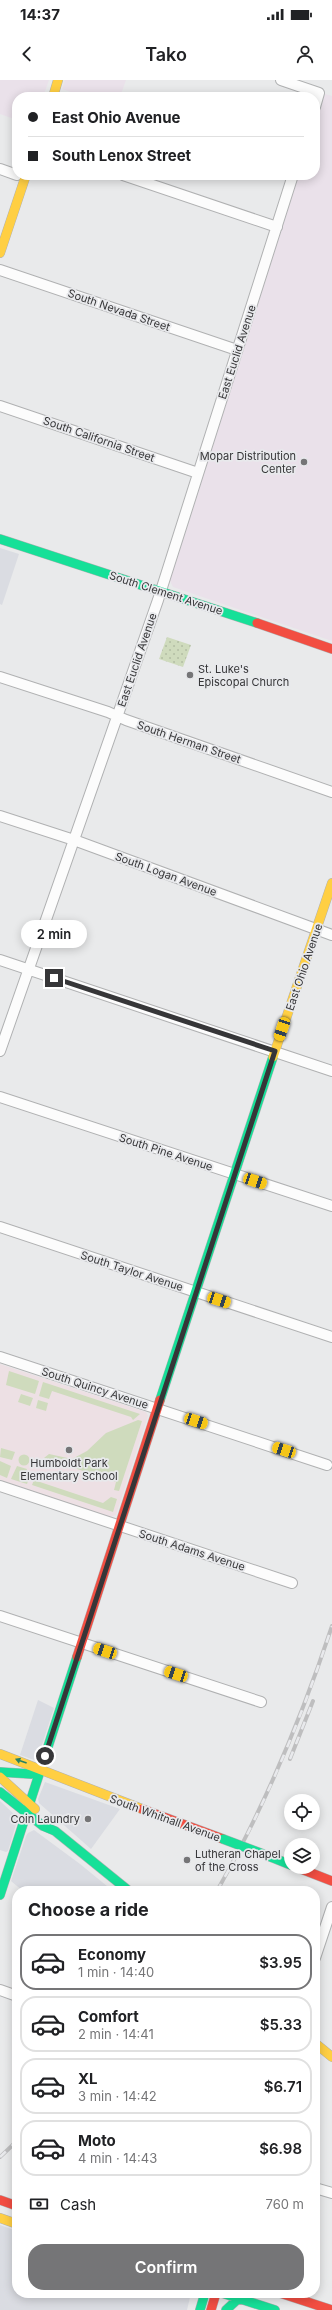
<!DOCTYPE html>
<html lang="en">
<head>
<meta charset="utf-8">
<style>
	:root { --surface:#fff; --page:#f6f6f6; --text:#202124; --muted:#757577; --line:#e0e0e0; --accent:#757577 }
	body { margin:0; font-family:Inter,sans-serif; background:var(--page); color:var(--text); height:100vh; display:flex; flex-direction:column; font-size:15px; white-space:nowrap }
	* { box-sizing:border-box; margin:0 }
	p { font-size:13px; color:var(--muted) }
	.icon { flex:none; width:22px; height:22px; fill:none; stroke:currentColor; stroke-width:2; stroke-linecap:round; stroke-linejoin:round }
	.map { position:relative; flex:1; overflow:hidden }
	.panel { position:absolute; left:12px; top:1806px; width:308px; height:412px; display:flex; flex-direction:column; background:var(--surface); border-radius:16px; box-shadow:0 2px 10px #0003 }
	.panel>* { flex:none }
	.banner { position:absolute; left:12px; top:12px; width:308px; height:88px; border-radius:16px; box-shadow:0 2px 10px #0003; display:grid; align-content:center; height:88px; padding:0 16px; background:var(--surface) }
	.controls { position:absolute; left:284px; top:1714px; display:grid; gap:8px }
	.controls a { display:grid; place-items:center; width:36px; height:36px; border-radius:50%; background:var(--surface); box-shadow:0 2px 10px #0003; font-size:20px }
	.end { position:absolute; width:18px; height:18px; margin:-9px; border:5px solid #363638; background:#fff; box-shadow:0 0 0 2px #fff }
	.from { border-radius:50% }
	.bubble { position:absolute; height:28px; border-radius:14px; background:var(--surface); box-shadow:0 2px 10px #0003; font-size:13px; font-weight:600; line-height:28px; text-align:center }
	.car { position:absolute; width:12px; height:24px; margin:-12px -6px; border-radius:5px; box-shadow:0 0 3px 1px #0007; background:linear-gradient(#f5c518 24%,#345 0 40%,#f5c518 0 76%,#345 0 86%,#f5c518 0) }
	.banner b { display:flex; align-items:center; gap:14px; height:38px; font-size:15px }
	.banner b+b { border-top:1px solid var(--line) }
	.banner i { width:10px; height:10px; background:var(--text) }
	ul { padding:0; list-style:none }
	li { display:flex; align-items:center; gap:12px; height:56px; margin:0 8px 6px; padding:0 8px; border:2px solid var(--line); border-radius:16px }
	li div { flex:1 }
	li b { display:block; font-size:15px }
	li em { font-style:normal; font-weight:600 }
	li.current { border-color:var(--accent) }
	li>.icon { width:36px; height:36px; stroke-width:1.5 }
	h2 { padding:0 16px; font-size:18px; line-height:48px }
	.pay { display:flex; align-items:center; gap:10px; height:44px; padding:0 16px; font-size:15px }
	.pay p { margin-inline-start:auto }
	.action { display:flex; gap:8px; margin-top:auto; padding:8px 16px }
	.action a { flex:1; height:46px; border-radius:16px; background:var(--accent); color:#fff; font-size:16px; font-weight:600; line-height:46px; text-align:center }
	.status { display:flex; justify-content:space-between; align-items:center; height:28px; padding:0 20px; background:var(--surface); direction:ltr }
	.status svg { height:11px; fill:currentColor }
	header { display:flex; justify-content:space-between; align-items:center; height:52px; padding:0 16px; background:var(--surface); font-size:18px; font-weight:600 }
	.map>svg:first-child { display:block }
	.built { fill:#dadce2 }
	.industrial { fill:#eae1ea }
	.education { fill:#ede0e4 }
	.grass { fill:#cfdbbd }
	.park { fill:url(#park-dots) }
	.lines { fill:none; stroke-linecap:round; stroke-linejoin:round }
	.street-casing { stroke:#b0b1b2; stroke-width:12 }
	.fast-casing { stroke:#b0b1b2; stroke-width:10 }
	.slow-casing { stroke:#b0b1b2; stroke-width:10 }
	.jam-casing { stroke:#b0b1b2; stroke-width:10 }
	.street { stroke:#fcfcfc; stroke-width:10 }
	.fast { stroke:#16e098; stroke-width:9 }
	.slow { stroke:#ffcf43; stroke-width:9 }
	.jam { stroke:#f24e42; stroke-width:9 }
	.rail-casing { stroke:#bebebf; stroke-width:4 }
	.rail { stroke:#e8e9ec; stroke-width:2.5; stroke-dasharray:8; stroke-linecap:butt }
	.fast-bridge-casing { stroke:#b0b1b2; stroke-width:10; stroke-linecap:butt }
	.fast-bridge { stroke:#16e098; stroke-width:9 }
	.oneway { fill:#288263 }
	.route { stroke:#363638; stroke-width:5 }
	.poi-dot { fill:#757577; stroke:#e8e9ec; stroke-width:1.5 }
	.labels { text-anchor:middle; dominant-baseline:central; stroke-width:3.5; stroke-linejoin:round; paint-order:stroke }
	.street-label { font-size:11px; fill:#363638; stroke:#e8e9ec }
	.poi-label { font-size:11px; fill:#363638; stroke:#e8e9ec; text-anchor:end }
</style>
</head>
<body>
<div class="status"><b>14:37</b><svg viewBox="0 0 49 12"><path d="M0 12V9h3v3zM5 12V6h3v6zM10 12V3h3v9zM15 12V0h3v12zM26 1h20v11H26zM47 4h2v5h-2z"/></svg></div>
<header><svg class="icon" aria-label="back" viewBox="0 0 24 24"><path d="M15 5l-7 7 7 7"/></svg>Tako<svg class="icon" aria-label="person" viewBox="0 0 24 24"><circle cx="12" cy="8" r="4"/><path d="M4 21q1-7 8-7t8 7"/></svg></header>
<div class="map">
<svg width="332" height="2230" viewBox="0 0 332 2230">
	<defs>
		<pattern id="park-dots" width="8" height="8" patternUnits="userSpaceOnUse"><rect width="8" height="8" fill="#cfdbbd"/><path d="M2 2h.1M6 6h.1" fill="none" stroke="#b2bda3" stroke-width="1.8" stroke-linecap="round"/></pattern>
	</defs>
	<rect width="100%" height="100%" fill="#e9eaeb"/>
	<path class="built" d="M0 468 19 474 2 525 0 524Z
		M38 1620 54 1628 38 1677 34 1680 20 1675Z
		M45 1702 120 1729 91 1769 39 1723 38 1719Z
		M0 1721 18 1738 8 1771 6 1772 0 1770Z
		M34 1750 80 1784 113 1811H23L11 1801 26 1756 28 1753Z
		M0 2145 17 2151V2213H191L187 2230H0Z"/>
	<path class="industrial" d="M0 0H49L43 17H17V40L0 34Z
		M65 0H126L120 17H85L62 9Z
		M325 14 332 16V561L173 507 170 501 299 95H315V46Z"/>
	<path class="education" d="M0 1284 146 1332 148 1336 116 1435 110 1437 0 1400Z"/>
	<path class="grass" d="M9 1291 39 1301 35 1314 6 1305Z
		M43 1302 140 1334 133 1340 131 1337 52 1311 49 1319 39 1316Z
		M21 1314 33 1318 30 1326 18 1322Z
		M38 1320 48 1323 46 1331 36 1328Z
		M138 1340 142 1341 119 1411 114 1410 116 1402 44 1378 49 1374 72 1379 87 1371 106 1353Z
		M1 1368 15 1372 12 1380 0 1377Z
		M18.5 1380a5.5 5.5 0 1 1 11 0a5.5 5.5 0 1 1-11 0Z
		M0 1381 11 1386 7 1398 0 1395Z
		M17 1386 27 1389 24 1397 29 1398 27 1404 11 1399Z
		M34 1400 103 1423 111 1417 117 1419 113 1432 32 1405Z"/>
	<path class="park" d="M167 557 191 565 183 587 159 579Z"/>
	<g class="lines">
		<defs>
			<path id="street" d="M281 0 319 13 315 27
				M0 89 17 95
				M123 95 277 147
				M0 190 237 270
				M0 326 198 393
				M0 597 108 632 126 640 332 712
				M0 736 74 760 332 855
				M0 880 332 991
				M0 971 158 520 293 95
				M0 1017 332 1126
				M0 1147 332 1257
				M0 1277 327 1385
				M0 1406 292 1503
				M0 1536 261 1622
				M315 1878 332 1827
				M0 1910 17 1916
				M315 2108 332 2113"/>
			<path id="fast" d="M0 459 257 543
				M160 1320 273 977
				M0 1692 31 1694 40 1691
				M0 1712 43 1746 55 1751 129 1811
				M271 1777 291 1785
				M0 1815 77 1577
				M222 2213 275 2230
				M200 2230 205 2213
				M226 2230 239 2218"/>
			<path id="slow" d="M53 17 58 0
				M0 173 26 95
				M273 977 332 803
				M0 1674 142 1729
				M0 1697 35 1729
				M315 1963 332 1977
				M0 2138 17 2144"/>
			<path id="jam" d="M257 543 332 569
				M77 1577 160 1320
				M142 1729 223 1759
				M296 1787 332 1801
				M0 2120 17 2126
				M280 2213 332 2230
				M211 2230 216 2213"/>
		</defs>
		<use href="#street" class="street-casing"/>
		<use href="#fast" class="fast-casing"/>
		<use href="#slow" class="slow-casing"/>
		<use href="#jam" class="jam-casing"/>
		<use href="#street" class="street"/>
		<use href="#fast" class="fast"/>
		<use href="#slow" class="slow"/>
		<use href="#jam" class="jam"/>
		<defs>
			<path id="rail" d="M290 1679 313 1621
				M217 1811C266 1724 301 1640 332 1546
				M0 2077 17 2061"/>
		</defs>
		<use href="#rail" class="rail-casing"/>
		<use href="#rail" class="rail"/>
		<defs>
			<path id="fast-bridge" d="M223 1759 271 1777"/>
		</defs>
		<use href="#fast-bridge" class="fast-bridge-casing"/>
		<use href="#fast-bridge" class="fast-bridge"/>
	</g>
	<defs><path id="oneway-solid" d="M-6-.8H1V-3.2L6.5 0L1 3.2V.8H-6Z"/></defs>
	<use class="oneway" href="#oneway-solid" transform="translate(21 1681) rotate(-160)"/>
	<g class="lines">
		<path class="route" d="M45 1676 275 971 54 898"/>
	</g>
	<g class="poi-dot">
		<circle cx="304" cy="382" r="4"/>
		<circle cx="190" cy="595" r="4"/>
		<circle cx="69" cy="1370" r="4"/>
		<circle cx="88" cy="1739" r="4"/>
		<circle cx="187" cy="1780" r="4"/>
	</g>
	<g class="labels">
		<g class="street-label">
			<text transform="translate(119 230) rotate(19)">South Nevada Street</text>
			<text transform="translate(237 272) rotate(-72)">East Euclid Avenue</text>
			<text transform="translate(99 359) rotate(19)">South California Street</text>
			<text transform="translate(166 513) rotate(18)">South Clement Avenue</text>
			<text transform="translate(137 580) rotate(-71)">East Euclid Avenue</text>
			<text transform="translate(189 662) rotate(19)">South Herman Street</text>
			<text transform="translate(166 794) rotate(20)">South Logan Avenue</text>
			<text transform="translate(304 887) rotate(-71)">East Ohio Avenue</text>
			<text transform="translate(166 1072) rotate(18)">South Pine Avenue</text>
			<text transform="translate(132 1191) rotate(18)">South Taylor Avenue</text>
			<text transform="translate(95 1308) rotate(18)">South Quincy Avenue</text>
			<text transform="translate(192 1470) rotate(18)">South Adams Avenue</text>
			<text transform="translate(165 1738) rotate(20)">South Whitnall Avenue</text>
		</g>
		<g class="poi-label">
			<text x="296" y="376">Mopar Distribution<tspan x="296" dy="13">Center</tspan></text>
			<text x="198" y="589" text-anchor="start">St. Luke's<tspan x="198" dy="13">Episcopal Church</tspan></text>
			<text x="69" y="1383" text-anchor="middle">Humboldt Park<tspan x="69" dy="13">Elementary School</tspan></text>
			<text x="80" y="1739">Coin Laundry</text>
			<text x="195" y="1774" text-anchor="start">Lutheran Chapel<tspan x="195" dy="13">of the Cross</tspan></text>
		</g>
	</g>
</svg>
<div class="controls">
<a><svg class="icon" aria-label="locate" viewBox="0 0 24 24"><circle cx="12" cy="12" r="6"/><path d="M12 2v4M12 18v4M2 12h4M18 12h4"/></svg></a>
<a><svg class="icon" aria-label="layers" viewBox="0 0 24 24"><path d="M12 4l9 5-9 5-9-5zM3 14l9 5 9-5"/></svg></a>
</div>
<i class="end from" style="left:45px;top:1676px"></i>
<i class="end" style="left:54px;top:898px"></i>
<div class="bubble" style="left:21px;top:840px;width:66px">2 min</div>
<i class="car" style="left:282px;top:949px;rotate:199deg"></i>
<i class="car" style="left:255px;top:1101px;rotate:108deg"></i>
<i class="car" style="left:219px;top:1220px;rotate:108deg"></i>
<i class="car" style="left:196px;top:1341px;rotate:108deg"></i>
<i class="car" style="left:284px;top:1370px;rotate:288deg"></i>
<i class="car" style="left:105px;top:1571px;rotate:288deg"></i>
<i class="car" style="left:176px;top:1594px;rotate:288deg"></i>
<div class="banner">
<b><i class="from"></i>East Ohio Avenue</b>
<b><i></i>South Lenox Street</b>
</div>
<section class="panel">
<h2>Choose a ride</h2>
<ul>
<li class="current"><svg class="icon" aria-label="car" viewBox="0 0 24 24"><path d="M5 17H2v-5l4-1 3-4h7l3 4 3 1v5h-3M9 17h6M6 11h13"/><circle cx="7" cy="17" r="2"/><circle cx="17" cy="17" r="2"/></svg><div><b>Economy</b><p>1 min · 14:40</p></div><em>$3.95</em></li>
<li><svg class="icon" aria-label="car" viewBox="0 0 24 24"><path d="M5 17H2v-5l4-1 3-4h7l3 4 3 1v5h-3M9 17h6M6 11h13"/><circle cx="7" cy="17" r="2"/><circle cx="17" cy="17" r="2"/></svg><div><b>Comfort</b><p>2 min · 14:41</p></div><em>$5.33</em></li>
<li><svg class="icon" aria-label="car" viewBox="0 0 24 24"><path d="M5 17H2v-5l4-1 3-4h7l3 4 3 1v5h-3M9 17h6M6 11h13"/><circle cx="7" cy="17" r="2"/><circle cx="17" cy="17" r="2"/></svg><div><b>XL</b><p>3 min · 14:42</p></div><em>$6.71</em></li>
<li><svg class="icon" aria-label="car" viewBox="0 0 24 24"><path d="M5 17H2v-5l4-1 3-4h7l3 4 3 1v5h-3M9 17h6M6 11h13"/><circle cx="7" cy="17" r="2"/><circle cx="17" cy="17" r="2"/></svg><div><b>Moto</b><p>4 min · 14:43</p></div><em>$6.98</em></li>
</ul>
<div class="pay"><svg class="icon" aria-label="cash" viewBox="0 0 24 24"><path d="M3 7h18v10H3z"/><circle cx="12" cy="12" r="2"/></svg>Cash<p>760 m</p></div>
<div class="action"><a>Confirm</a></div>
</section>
</div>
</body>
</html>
